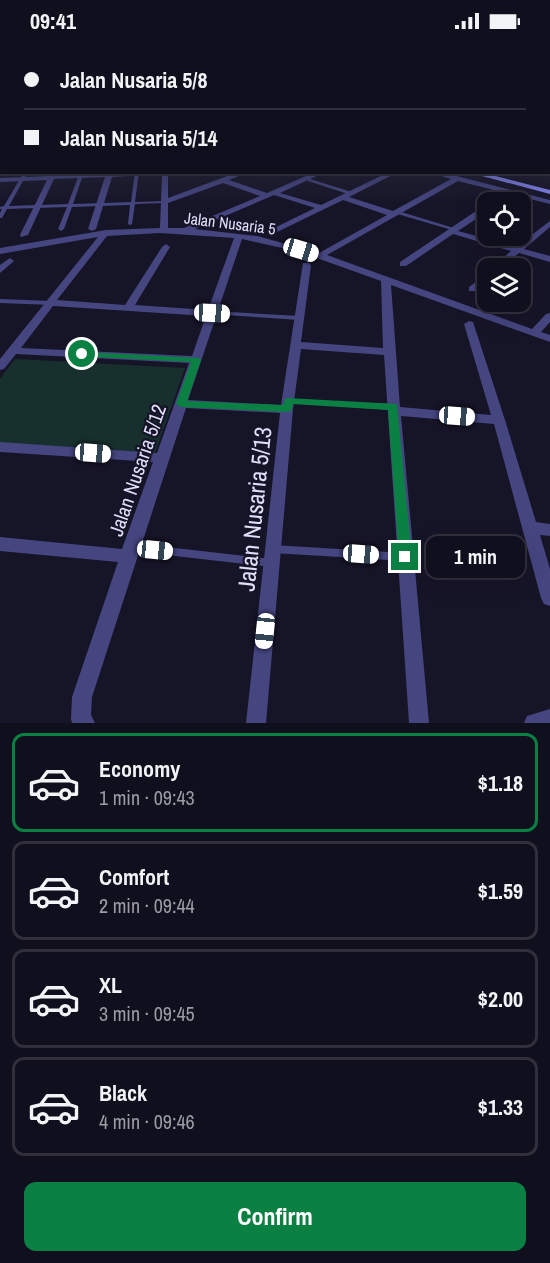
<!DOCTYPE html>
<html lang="en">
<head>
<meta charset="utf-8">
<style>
	:root { --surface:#100f1d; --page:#1e1d2a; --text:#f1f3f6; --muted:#9c9ca4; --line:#302f3b; --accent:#0b8043 }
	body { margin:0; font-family:"Archivo Narrow",sans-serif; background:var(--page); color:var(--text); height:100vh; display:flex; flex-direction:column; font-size:22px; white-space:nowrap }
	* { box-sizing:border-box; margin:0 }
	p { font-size:20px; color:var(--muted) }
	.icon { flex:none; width:33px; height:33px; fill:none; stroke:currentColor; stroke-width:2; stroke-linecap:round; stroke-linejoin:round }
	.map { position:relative; height:681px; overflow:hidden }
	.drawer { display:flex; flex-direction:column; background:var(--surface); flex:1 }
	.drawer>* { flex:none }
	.hud { position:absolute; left:0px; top:0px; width:550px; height:132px; box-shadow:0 6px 24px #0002,0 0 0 2px var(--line); display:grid; align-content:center; height:132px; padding:0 24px; background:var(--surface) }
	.buttons { position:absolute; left:477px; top:150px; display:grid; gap:12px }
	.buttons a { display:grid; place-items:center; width:54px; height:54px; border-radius:12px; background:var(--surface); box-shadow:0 6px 24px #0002,0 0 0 2px var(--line); font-size:30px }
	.end { position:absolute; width:27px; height:27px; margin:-14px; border:8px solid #0b8043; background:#fff; box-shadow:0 0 0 3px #fff }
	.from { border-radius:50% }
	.bubble { position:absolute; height:42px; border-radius:12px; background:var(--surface); box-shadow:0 6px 24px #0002,0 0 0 2px var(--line); font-size:20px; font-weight:800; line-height:42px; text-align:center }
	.car { position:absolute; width:18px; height:36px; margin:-18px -9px; border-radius:8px; box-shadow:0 0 4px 2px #0007; background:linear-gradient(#fff 24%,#345 0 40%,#fff 0 76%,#345 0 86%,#fff 0) }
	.hud b { display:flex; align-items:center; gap:21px; height:57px; font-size:22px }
	.hud b+b { border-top:2px solid var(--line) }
	.hud i { width:15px; height:15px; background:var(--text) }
	ul { padding:10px 0 0; list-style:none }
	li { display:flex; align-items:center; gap:18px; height:99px; margin:0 12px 9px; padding:0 12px; border:3px solid var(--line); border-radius:12px }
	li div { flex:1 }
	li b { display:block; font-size:22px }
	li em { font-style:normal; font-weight:800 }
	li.current { border-color:var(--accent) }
	li>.icon { width:54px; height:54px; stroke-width:1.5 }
	.action { display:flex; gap:12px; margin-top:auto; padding:12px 24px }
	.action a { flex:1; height:69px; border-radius:12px; background:var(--accent); color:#fff; font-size:24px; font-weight:800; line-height:69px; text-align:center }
	.status { display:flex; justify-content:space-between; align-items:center; height:42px; padding:0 30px; background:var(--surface); direction:ltr }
	.status svg { height:16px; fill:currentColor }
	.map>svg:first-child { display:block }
	.green { fill:#17302e }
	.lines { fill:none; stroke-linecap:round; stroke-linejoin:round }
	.service { fill:#454580; fill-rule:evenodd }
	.minor { fill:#454580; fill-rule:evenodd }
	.secondary { fill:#8184ee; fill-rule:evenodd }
	.route { fill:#0b8043 }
	.labels { text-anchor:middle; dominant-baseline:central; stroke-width:4.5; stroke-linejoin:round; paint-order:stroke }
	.far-street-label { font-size:16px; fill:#e0defb; stroke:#161427 }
	.street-label { font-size:20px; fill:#e0defb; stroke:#161427 }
	.near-street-label { font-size:24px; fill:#e0defb; stroke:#161427 }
</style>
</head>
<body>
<div class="status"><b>09:41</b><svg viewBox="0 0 49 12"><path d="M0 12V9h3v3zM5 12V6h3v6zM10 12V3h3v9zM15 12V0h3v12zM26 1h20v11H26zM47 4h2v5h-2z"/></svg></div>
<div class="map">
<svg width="550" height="681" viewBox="0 0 550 681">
	<rect width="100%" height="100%" fill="#161427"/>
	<path class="green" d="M15 317 185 326 155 411 0 401V337Z"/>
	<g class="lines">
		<path class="service" d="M0 74H2V76H0Z
			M24 130H28L9 164 68 162 80 130H84L73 162 131 160 135 130H139L135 160 165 159 167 160 165 161 135 162 132 182 130 183 128 182 130 163 72 165 64 187 61 189 58 187 67 165 7 167 2 176H0V171L2 167H0V165L4 164Z
			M307 136 355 151V152L351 153 305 138V136Z
			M394 169H398L457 187 452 188 394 171Z
			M0 257 52 259 55 261 52 263 0 261Z
			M212 269 300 274 303 276 300 278 210 272V270Z
			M285 357 393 362 397 365 393 368 288 361 284 359Z
			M131 501 272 517 276 518 277 521 276 524 272 525 131 509 127 508 126 505 127 502Z
			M273 503 405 511 409 512 410 515 409 518 405 519 273 511 269 510 268 507 269 504Z"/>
		<path class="minor" d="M0 91H2V95H0Z
			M2 123V130H0V124Z
			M51 130 55 131 56 133 107 130H173L168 132V156L238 130H248L229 138 267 151 315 130H325L280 151 321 163 389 130H398L349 155 393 169 451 137 428 130H441L550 158V162L458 139 327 213 532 287 546 272 550 271V280L541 290 550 293V300L391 243 400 365 491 373 464 282 469 279 473 280 505 378 536 480 550 482V494L540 493 550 527V564L544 562 541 556 494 382 401 374 429 681H409L384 313 301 307 293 367 266 681H246L280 371 186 366 92 655 91 673 95 681H72L71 677 72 655 118 520 0 509V495L122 507 153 420 0 410V400L157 411 189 321 16 312 4 327 0 328V317L98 195 0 212V206L106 188 160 186 162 132 112 135 96 187 92 189 88 187 105 135 54 137 28 193 21 195 20 193 47 138 0 140V136L49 134ZM223 141 260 154 184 186H168V161ZM274 153 315 166 272 187V191H275L343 158 387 173 319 211 257 194 195 187ZM160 191 234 196 208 268 135 263 170 205 166 202 162 205 125 263 57 258 107 194ZM242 197 300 210 381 239 383 306 301 300 311 223 309 221H303L281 363 188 358ZM53 264 206 274 192 314 21 306Z
			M485 163H488V169L458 189 516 205 550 179V185L524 207 550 214V220L519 211 501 226H492L511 209 453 192 406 224H400V220Z
			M10 216 14 219 0 231V223Z
			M488 231V239L475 249H469V245Z
			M550 667V681H524L527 674Z"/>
		<path class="secondary" d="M0 112H2V116H0Z
			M467 130H480L550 148V152Z"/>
	</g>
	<linearGradient id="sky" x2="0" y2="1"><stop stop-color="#0c0b15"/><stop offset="0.42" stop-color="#363a52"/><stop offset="1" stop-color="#363a52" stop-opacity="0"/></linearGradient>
	<rect width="550" height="164" fill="url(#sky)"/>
	<path class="route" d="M82 310 199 316 201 318 187 359 283 363 285 357 288 356 397 362 412 515 410 519 405 521 399 515 388 368 293 362 291 369 287 370 181 365 176 362 191 320 78 314V311Z"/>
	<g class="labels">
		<g class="far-street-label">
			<text transform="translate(230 181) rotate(7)">Jalan Nusaria 5</text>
		</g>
		<g class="street-label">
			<text transform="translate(137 428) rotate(-71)">Jalan Nusaria 5/12</text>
		</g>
		<g class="near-street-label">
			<text transform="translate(254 467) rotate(-84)">Jalan Nusaria 5/13</text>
		</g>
	</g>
</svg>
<div class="buttons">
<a><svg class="icon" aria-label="locate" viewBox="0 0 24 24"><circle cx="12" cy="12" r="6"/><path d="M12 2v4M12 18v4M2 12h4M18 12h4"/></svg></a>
<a><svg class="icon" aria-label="layers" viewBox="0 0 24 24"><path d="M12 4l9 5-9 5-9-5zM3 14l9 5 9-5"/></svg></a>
</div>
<i class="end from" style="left:82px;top:312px"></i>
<i class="end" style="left:405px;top:515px"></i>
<div class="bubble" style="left:426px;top:494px;width:99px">1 min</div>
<i class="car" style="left:301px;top:208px;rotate:107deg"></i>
<i class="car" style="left:212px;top:271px;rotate:93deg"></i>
<i class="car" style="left:457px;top:374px;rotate:94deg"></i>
<i class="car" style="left:93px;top:411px;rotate:94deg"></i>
<i class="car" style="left:155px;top:508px;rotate:96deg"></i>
<i class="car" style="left:361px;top:512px;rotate:94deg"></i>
<i class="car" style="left:265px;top:589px;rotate:186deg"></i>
<div class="hud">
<b><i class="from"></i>Jalan Nusaria 5/8</b>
<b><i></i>Jalan Nusaria 5/14</b>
</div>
</div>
<section class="drawer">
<ul>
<li class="current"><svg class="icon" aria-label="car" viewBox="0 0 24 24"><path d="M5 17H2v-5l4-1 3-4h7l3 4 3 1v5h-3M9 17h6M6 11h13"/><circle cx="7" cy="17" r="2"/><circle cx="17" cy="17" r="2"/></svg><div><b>Economy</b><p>1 min · 09:43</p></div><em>$1.18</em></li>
<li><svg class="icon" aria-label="car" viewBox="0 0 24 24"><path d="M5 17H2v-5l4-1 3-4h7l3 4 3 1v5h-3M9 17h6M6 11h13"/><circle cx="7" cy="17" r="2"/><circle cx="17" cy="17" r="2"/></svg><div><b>Comfort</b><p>2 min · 09:44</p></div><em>$1.59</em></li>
<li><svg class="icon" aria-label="car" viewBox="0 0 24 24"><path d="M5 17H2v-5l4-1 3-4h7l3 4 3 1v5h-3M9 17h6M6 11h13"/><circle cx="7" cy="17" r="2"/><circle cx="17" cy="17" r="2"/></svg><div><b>XL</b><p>3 min · 09:45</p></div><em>$2.00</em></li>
<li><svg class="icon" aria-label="car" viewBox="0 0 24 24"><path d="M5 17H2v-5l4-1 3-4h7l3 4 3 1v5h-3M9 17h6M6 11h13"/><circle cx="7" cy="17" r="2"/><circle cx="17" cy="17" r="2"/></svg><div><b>Black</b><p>4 min · 09:46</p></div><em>$1.33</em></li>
</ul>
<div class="action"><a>Confirm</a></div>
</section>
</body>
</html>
